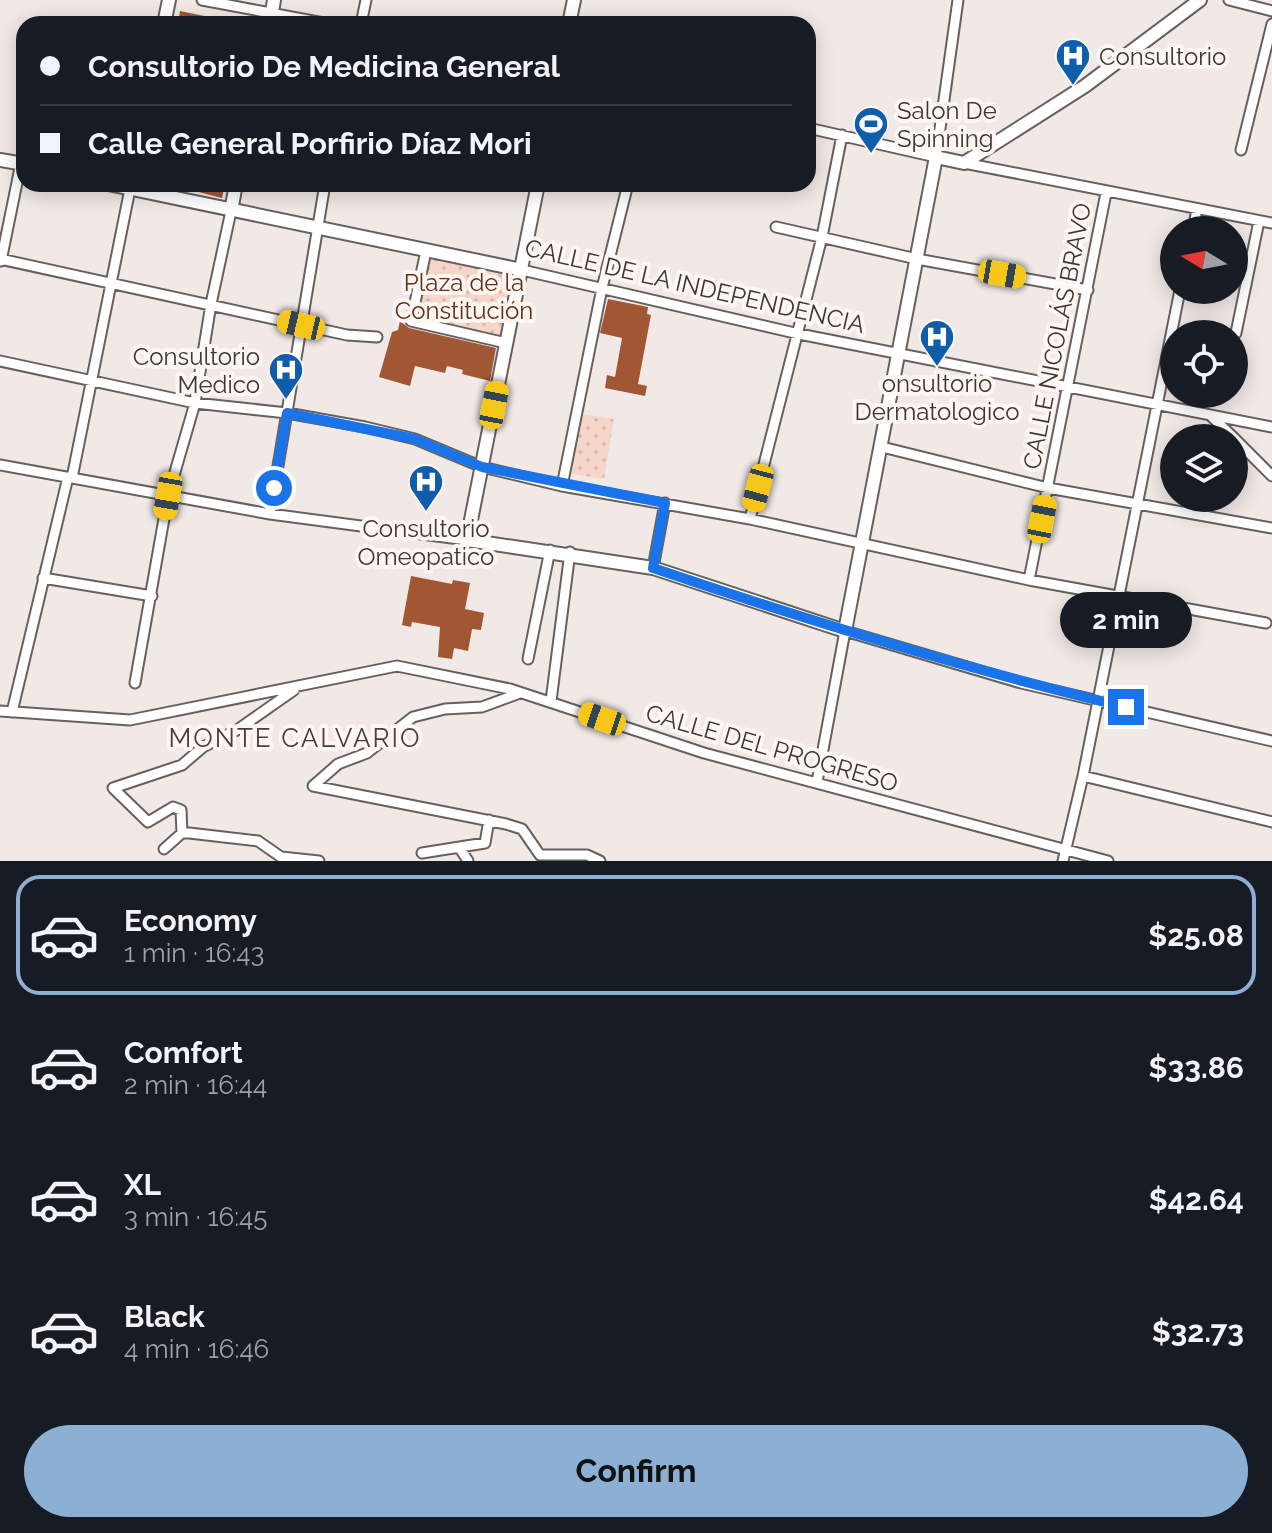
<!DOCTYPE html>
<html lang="en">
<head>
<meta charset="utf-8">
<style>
	:root { --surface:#171b24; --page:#242831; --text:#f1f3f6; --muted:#9ea1a6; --line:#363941; --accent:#8bb0d4 }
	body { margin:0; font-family:Raleway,sans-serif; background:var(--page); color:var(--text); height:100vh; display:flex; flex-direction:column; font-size:30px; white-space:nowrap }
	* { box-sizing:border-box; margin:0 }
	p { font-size:26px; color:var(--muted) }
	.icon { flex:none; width:44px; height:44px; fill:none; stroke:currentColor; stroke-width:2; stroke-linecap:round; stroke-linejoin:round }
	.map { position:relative; height:861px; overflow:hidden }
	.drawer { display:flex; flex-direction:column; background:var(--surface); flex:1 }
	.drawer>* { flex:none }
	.top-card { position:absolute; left:16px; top:16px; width:800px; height:176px; border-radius:24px; box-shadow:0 4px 20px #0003; display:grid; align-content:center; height:176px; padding:0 24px; background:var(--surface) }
	.needle { width:52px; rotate:280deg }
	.tools { position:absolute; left:1160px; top:216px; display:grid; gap:16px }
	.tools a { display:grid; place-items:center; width:88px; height:88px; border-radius:50%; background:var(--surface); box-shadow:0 4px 20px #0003; font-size:40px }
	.end { position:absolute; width:36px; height:36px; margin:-18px; border:10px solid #1a73e8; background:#fff; box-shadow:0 0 0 4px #fff }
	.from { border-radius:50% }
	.bubble { position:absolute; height:56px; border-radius:28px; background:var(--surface); box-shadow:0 4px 20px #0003; font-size:26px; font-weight:700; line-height:56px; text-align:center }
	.car { position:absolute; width:24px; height:48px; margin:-24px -12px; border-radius:10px; box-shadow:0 0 6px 2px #0007; background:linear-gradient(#f5c518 24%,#345 0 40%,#f5c518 0 76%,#345 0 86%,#f5c518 0) }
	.top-card b { display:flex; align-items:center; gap:28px; height:76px; font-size:30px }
	.top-card b+b { border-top:2px solid var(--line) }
	.top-card i { width:20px; height:20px; background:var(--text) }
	ul { padding:14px 0 0; list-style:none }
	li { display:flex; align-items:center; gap:24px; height:120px; margin:0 16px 12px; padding:0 8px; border:4px solid transparent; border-radius:24px }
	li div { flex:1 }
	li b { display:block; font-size:30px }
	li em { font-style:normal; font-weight:700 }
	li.selected { border-color:var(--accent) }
	li>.icon { width:72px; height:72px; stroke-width:1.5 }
	.button { display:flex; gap:16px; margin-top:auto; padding:16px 24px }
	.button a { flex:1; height:92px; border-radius:48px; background:var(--accent); color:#111; font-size:32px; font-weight:700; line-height:92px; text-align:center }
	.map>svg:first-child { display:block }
	.grass { fill:url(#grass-dots) }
	.building { fill:#a15634 }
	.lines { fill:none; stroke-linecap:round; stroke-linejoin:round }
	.street-casing { stroke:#67605e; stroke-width:13 }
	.secondary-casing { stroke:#67605e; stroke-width:16 }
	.street { stroke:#fff; stroke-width:9 }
	.secondary { stroke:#fff; stroke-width:12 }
	.route { stroke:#1a73e8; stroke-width:10 }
	.labels { text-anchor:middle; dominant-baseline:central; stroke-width:8; stroke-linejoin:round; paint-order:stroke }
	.poi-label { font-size:24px; fill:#3b3836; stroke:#fef6f3; text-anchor:start }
	.park-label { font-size:24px; fill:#653018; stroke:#fef6f3 }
	.street-label { font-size:24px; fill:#3b3836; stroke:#fef6f3 }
	.neighbourhood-label { font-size:26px; letter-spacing:2px; fill:#47403e; stroke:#fef6f3 }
</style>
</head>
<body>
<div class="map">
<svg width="1272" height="861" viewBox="0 0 1272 861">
	<defs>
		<pattern id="grass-dots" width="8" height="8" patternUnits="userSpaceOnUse" patternTransform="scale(2)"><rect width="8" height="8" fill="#f6d6c8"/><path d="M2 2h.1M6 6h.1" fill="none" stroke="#d4b8ac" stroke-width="1.8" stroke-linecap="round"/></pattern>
	</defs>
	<rect width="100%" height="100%" fill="#f1e9e6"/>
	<path class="grass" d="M427 255 514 273 501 337 413 319Z
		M580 414 614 419 604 479 567 473Z"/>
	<path class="building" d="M180 11 224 20 223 24H178Z
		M183 184H225L222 198 183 188Z
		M608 299 648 307 647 314 651 315 638 384 647 386 645 396 605 388 607 375 615 377 622 338 600 333Z
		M400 321 409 328 496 348 490 381 462 374 463 370 447 366 445 373 415 366 410 386 379 377 392 332 398 330Z
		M411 576 452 584 453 580 470 583 465 609 484 613 481 630 472 629 468 651 454 648 452 659 438 657 440 627 412 622 411 627 402 625Z"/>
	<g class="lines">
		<defs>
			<path id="street" d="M202 0 329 24
				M1229 0 1272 11
				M361 24 366 0
				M808 128 936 157 958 0
				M1241 150 1272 24
				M964 163 1272 223
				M776 227 917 259 1088 290
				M1193 230 1197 209
				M426 251 411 321 506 343
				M0 259 347 335 377 337
				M1 261 21 163
				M522 270 799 334 1272 427
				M1236 333 1259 221
				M0 361 195 403 287 413 365 427 415 439 482 467 562 486 750 519 1029 580 1266 623
				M1211 416 1234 438
				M1234 438 1272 476
				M882 447 1048 488 1272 528
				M0 465 270 514 467 540
				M72 478 130 189
				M562 486 602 288 628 184
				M270 514 325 184
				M750 519 822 237 842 135
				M653 568 665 503
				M43 578 152 596
				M1029 580 1106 193
				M528 659 550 550
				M135 683 168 496 195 403 211 304 231 211
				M520 693 482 707 445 709 413 717 367 753 338 764 313 786 506 824 522 829 540 855H587L600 861
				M551 701 570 552
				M0 711 130 720 397 666 510 689 704 753 1108 861
				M12 712 68 477
				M1083 776 1272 822
				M817 782 845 631 1021 683 1272 741
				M182 833 181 810 173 807 148 822 113 788 182 765 203 747 237 730 294 690
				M164 849 182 833H189L258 841 281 857 319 861
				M461 850 468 861
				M422 853 485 843 489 820
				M1063 861 1083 776 1180 290"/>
			<path id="secondary" d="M164 24 169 0
				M270 24 274 0
				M569 24 574 0
				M0 160 24 164
				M108 184 522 270
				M538 184 467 540 653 568 845 631 936 157 964 163 1085 86 1200 0
				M231 211 236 184"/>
		</defs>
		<use href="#street" class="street-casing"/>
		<use href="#secondary" class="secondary-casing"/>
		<use href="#street" class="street"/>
		<use href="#secondary" class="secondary"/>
	</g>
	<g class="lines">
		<path class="route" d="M274 488 287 413 415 439 482 467 665 503 653 568C809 621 965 669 1126 707"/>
	</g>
	<defs>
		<symbol id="hospital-pin" viewBox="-11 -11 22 30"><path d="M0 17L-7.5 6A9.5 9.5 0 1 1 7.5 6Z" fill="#0f5dab" stroke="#fef6f3"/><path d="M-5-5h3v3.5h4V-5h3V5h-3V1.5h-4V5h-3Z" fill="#fff"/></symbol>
		<symbol id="stadium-pin" viewBox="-11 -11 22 30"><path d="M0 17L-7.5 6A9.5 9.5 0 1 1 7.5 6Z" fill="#0f5dab" stroke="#fef6f3"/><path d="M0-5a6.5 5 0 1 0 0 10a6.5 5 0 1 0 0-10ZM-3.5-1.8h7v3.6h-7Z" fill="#fff"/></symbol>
	</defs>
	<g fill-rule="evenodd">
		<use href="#hospital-pin" x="1053" y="36" width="40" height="54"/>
		<use href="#stadium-pin" x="851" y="104" width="40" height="54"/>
		<use href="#hospital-pin" x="917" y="317" width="40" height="54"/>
		<use href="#hospital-pin" x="266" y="350" width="40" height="54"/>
		<use href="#hospital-pin" x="406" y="462" width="40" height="54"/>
	</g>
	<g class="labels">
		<g class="poi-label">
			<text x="1099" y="56">Consultorio</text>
			<text x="897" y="110">Salon De<tspan x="897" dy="28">Spinning</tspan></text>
			<text x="260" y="356" text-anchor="end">Consultorio<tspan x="260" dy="28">Medico</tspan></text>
			<text x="937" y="383" text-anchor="middle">onsultorio<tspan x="937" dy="28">Dermatologico</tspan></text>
			<text x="426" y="528" text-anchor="middle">Consultorio<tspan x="426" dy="28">Omeopatico</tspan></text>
		</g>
		<g class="park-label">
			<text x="464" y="282">Plaza de la<tspan x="464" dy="28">Constitución</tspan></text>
		</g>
		<g class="street-label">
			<text transform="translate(695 286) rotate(13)">CALLE DE LA INDEPENDENCIA</text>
			<text transform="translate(1057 336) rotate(-79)">CALLE NICOLÁS BRAVO</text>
			<text transform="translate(772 748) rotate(16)">CALLE DEL PROGRESO</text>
		</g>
		<g class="neighbourhood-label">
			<text x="295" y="738">MONTE CALVARIO</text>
		</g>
	</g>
</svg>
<div class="tools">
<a><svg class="needle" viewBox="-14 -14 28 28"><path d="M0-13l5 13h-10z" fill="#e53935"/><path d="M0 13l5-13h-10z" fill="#9ea1a6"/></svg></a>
<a><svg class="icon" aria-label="locate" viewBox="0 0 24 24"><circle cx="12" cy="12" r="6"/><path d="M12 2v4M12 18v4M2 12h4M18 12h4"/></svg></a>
<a><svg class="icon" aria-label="layers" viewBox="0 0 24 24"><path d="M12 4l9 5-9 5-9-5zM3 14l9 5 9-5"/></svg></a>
</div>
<i class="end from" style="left:274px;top:488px"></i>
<i class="end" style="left:1126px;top:707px"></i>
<div class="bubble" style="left:1060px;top:592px;width:132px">2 min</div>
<i class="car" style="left:1002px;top:274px;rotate:100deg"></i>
<i class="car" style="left:301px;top:325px;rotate:283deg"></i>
<i class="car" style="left:494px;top:405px;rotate:11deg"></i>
<i class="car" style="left:758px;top:488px;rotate:195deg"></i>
<i class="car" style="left:168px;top:496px;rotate:190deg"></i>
<i class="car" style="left:1042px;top:519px;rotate:11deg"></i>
<i class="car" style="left:602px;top:719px;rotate:289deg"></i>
<div class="top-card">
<b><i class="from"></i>Consultorio De Medicina General</b>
<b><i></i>Calle General Porfirio Díaz Mori</b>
</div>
</div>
<section class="drawer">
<ul>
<li class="selected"><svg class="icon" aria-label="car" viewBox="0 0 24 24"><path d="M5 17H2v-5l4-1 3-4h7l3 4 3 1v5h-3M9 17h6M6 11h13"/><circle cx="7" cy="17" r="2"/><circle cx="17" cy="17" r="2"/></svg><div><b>Economy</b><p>1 min · 16:43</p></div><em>$25.08</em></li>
<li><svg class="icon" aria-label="car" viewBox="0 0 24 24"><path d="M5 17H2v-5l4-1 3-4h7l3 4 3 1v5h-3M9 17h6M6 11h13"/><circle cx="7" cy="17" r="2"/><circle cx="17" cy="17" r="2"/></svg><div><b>Comfort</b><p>2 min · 16:44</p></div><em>$33.86</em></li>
<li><svg class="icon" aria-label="car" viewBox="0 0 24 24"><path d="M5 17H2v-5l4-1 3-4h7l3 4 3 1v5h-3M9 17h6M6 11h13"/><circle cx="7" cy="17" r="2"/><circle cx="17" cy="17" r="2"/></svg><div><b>XL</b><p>3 min · 16:45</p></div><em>$42.64</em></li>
<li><svg class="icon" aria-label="car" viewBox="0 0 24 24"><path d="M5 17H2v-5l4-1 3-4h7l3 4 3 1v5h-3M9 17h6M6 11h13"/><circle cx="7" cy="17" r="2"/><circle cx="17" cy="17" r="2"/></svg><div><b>Black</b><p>4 min · 16:46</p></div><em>$32.73</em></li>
</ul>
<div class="button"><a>Confirm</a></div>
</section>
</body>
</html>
